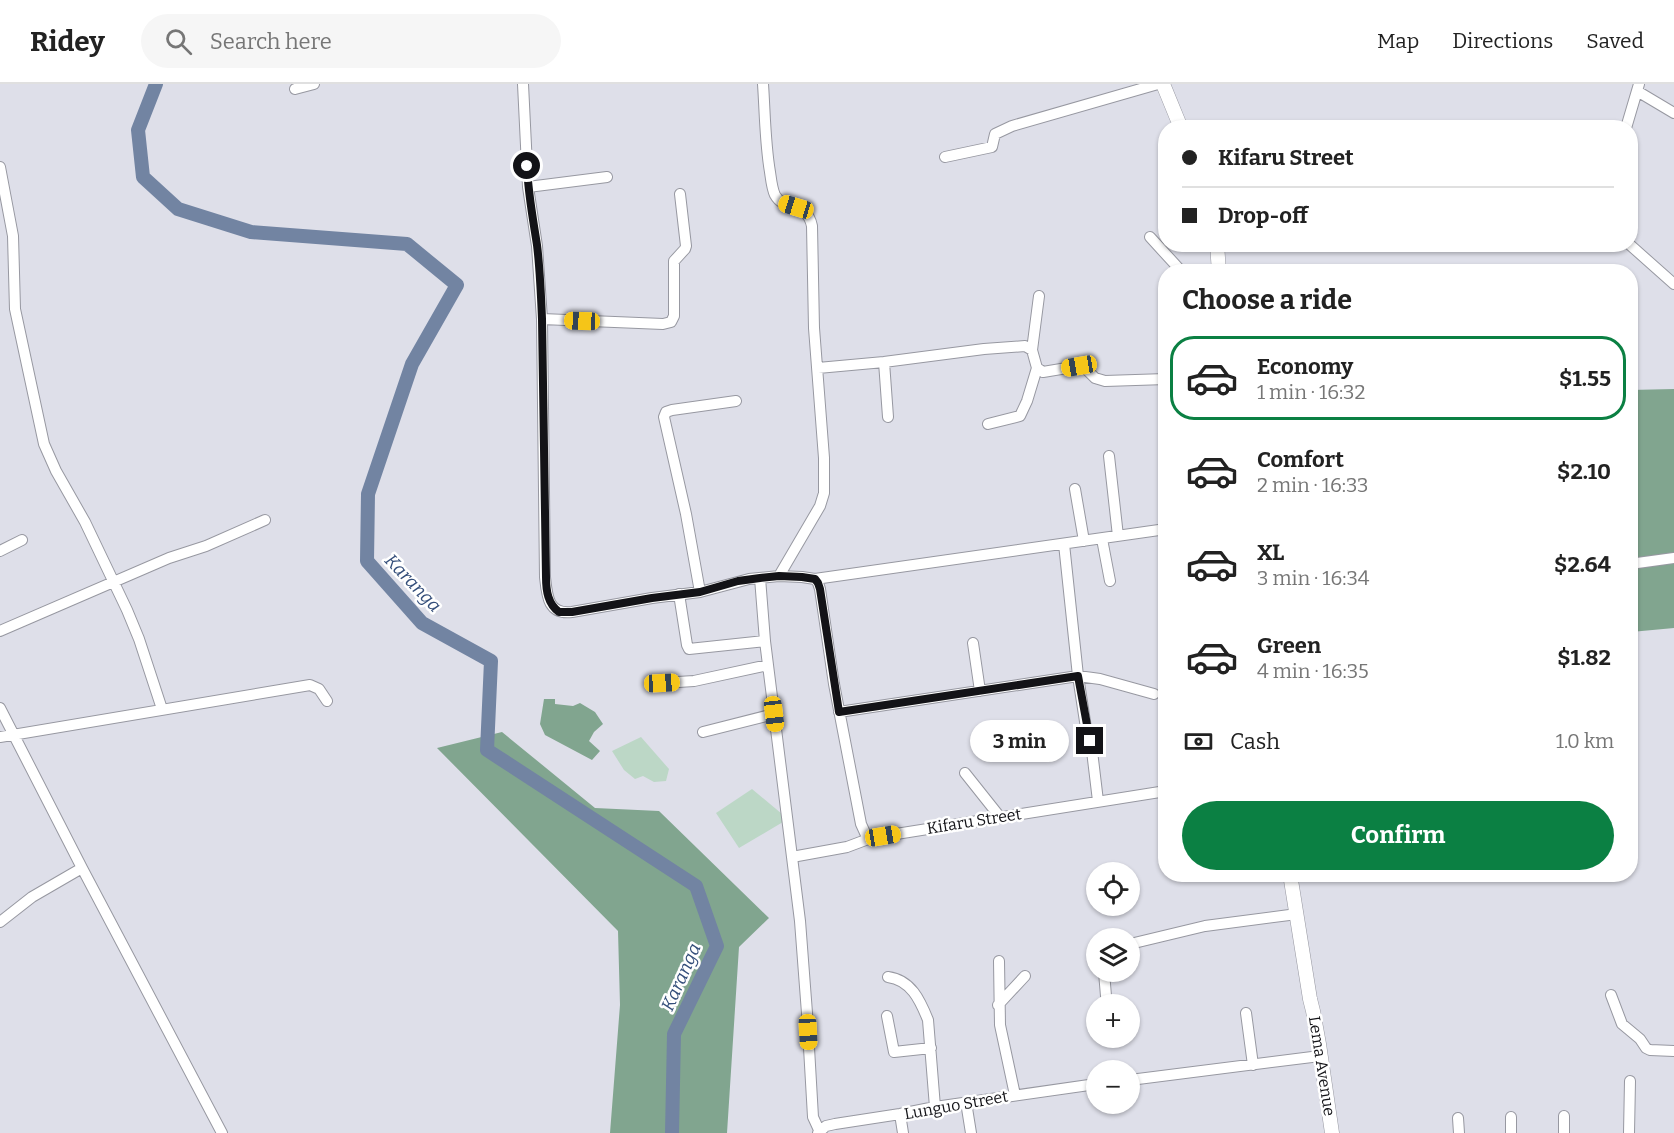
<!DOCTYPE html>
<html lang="en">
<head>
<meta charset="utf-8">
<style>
	:root { --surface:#fff; --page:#f6f6f6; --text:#222; --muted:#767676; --line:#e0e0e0; --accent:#0b8043 }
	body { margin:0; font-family:Bitter,serif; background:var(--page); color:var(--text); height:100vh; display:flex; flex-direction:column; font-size:22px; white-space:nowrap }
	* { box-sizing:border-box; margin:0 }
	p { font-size:20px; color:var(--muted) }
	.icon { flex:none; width:33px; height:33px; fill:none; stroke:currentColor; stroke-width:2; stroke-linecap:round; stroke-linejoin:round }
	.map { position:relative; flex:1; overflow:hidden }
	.side { position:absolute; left:1158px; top:180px; width:480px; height:618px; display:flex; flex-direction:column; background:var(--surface); border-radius:24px; box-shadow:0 2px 4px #0004 }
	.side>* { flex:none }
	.guide { position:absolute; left:1158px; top:36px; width:480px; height:132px; border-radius:24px; box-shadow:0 2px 4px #0004; display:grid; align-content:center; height:132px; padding:0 24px; background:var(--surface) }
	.buttons { position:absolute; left:1086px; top:778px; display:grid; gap:12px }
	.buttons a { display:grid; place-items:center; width:54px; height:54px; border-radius:50%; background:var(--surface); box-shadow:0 2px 4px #0004; font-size:30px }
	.end { position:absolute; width:27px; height:27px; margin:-14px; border:8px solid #131317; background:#fff; box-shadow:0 0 0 3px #fff }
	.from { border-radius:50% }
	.bubble { position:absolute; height:42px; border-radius:21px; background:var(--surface); box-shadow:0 2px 4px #0004; font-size:20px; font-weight:700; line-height:42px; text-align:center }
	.car { position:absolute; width:18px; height:36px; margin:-18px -9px; border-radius:8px; box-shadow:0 0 4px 2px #0007; background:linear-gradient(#f5c518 24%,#345 0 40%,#f5c518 0 76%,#345 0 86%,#f5c518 0) }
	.guide b { display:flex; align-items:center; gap:21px; height:57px; font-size:22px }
	.guide b+b { border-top:2px solid var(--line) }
	.guide i { width:15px; height:15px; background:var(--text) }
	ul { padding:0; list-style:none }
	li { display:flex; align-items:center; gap:18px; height:84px; margin:0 12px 9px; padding:0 12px; border:3px solid transparent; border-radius:24px }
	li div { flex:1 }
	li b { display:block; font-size:22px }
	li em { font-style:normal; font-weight:700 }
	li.on { border-color:var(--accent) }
	li>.icon { width:54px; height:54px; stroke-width:1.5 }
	h2 { padding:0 24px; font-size:27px; line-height:72px }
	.pay { display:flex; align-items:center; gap:15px; height:66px; padding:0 24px; font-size:22px }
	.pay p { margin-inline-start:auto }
	.action { display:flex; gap:12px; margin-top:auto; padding:12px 24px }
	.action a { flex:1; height:69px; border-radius:36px; background:var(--accent); color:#fff; font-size:24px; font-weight:700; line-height:69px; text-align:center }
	header { display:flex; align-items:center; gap:36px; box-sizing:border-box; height:84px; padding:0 30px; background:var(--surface); border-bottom:2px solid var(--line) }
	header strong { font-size:28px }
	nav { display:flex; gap:33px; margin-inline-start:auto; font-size:21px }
	.search { width:420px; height:54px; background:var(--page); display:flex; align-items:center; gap:15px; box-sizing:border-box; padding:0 21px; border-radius:33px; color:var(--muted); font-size:22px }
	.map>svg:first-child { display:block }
	.green { fill:#bcd7c6 }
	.forest { fill:#81a58f }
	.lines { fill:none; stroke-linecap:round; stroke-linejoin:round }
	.river { stroke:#7284a2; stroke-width:14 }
	.minor-casing { stroke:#9798a1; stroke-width:12 }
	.major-casing { stroke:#9798a1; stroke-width:15 }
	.minor { stroke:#fff; stroke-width:10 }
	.major { stroke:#fff; stroke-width:14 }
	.route { stroke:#131317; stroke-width:8 }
	.labels { text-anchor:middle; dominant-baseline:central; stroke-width:5; stroke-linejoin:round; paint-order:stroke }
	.street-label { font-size:16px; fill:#131317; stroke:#fff }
	.water-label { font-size:18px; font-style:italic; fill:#344e7a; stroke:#fff }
</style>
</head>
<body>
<header>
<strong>Ridey</strong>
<div class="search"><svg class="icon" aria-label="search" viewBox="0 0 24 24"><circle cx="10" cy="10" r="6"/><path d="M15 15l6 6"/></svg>Search here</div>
<nav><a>Map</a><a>Directions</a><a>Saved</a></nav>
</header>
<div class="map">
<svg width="1674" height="1049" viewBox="0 0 1674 1049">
	<rect width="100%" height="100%" fill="#dedfe9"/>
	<path class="green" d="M641 653 669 685 666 697 654 698 643 692 635 695 624 686 612 667Z
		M752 705 788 735 739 764 716 729Z"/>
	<path class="forest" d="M1674 305V544L1631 548 1630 306Z
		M544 615H555V620L573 622 580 619 595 628 603 640 594 648 589 657 600 667 592 676 545 651 540 640Z
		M502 648 595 724 659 727 769 834 739 863 727 1049H610L620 921 618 847 437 664Z"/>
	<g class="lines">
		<path class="river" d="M156 0 138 46 143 93 178 125 251 148 407 160 457 201 412 280 368 410 367 477 422 539 491 577 487 666 696 802 717 862 674 950 672 1049"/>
		<defs>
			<path id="minor" d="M523 0 528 103 537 162 542 235 545 493C547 512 548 531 572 528L652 514 700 508 749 495 779 492 802 493 815 495 818 499 820 505 834 600 861 740 866 751 871 754 1166 707
				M763 0C765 29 765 59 770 88 771 95 772 105 775 111 784 128 807 117 812 142L814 244 824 374V409L820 422 779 492
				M295 5 314 0
				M1637 7 1674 29
				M1626 44 1639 0
				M945 73 992 63 995 50 1012 42 1158 0
				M0 83 13 152 15 225 44 360 56 387 85 438 127 526 139 555 162 625
				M528 103 607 93
				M1150 153 1182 188
				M1629 160 1674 200
				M542 235 663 240 671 238 674 232V177L685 165 686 162 680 110
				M1032 266 1039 212
				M884 278 888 333
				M818 284 884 278 984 265 1025 262 1032 266 1037 284 1043 288 1079 282 1085 284 1095 294 1105 297 1166 295
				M988 340 1020 332 1027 317 1037 284
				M1109 372 1118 452
				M1075 405 1084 457
				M1102 455 1110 497
				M1064 460 1078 592 1086 644 1092 667 1098 717
				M0 467 22 456
				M1630 480 1674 474
				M760 494 765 557
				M815 495 1166 445
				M700 508 686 430 664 333 666 328 672 326 736 317
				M679 510 687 561 689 565 765 557 800 837 807 929 813 1033 819 1046
				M0 547 169 474 206 462 265 436
				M973 559 980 607
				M662 599 694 597 768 581
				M0 624 82 784 222 1049
				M839 628 1078 592 1100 595 1154 610
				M703 648 774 630
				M0 653 310 601 319 605 327 617
				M965 689 1000 733
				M792 773 847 763 871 754
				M0 838 32 813 82 784
				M1130 860 1205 842 1297 830
				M999 877 1000 941 1015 1011
				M1104 888 1106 912
				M888 893C911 896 920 916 928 936L935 1023
				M1611 911 1622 940 1640 955 1646 964 1650 966 1674 967
				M998 921 1025 892
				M1246 929 1253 981
				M887 932 894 968 931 964
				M1130 996 1320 972
				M966 1018 971 1049
				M900 1030 903 1049
				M1564 1032V1049
				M1458 1034 1459 1049
				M818 1049 826 1042 835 1040 900 1030 935 1023 1096 1000
				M1511 1049V1033
				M1629 1049 1630 997"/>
			<path id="major" d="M1163 0 1181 44
				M1217 160 1219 188
				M1290 790 1310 915 1313 927 1319 960 1332 1049"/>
		</defs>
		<use href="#minor" class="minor-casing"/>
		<use href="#major" class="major-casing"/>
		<use href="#minor" class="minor"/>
		<use href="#major" class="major"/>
	</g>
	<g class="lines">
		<path class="route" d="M527 82C528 109 533 135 537 161 540 185 541 210 542 235L546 493C546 507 548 520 559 528H572L652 514 700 508 738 497 760 494 779 492 802 493 815 495 818 499 820 505 839 628 1078 592 1090 657"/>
	</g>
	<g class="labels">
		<g class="street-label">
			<text transform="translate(974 737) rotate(-9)">Kifaru Street</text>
			<text transform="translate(1322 982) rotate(81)">Lema Avenue</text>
			<text transform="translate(956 1021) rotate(-10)">Lunguo Street</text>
		</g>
		<g class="water-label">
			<text transform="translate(413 499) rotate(46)">Karanga</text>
			<text transform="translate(681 893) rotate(-66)">Karanga</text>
		</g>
	</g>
</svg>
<div class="buttons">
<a><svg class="icon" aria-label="locate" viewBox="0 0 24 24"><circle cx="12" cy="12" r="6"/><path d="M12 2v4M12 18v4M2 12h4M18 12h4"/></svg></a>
<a><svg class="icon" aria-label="layers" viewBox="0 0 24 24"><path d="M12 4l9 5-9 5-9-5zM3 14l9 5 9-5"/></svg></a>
<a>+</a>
<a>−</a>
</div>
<i class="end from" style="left:527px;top:82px"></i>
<i class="end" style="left:1090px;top:657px"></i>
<div class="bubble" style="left:970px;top:636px;width:99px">3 min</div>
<i class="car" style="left:796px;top:123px;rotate:287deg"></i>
<i class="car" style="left:582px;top:237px;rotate:272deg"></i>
<i class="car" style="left:1079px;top:282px;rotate:260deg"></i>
<i class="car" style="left:662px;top:599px;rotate:87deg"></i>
<i class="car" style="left:774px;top:630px;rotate:173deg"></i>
<i class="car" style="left:883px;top:752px;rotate:81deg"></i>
<i class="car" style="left:808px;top:948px;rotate:177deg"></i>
<div class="guide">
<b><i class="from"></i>Kifaru Street</b>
<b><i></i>Drop-off</b>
</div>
<section class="side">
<h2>Choose a ride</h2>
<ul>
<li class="on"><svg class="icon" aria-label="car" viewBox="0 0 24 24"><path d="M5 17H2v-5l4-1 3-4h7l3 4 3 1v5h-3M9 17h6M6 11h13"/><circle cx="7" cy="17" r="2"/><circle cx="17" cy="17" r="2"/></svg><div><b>Economy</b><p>1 min · 16:32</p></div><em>$1.55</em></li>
<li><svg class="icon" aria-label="car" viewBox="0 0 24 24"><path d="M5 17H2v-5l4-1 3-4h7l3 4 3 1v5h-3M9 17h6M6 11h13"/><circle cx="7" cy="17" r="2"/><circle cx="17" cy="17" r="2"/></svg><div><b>Comfort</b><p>2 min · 16:33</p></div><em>$2.10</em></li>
<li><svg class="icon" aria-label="car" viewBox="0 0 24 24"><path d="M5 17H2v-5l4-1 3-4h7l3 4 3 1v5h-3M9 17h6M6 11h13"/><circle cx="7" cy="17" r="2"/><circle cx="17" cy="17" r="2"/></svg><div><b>XL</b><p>3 min · 16:34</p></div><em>$2.64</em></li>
<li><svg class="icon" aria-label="car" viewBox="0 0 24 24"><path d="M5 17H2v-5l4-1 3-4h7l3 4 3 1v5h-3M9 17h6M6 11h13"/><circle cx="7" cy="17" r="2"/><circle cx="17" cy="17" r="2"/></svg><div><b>Green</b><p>4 min · 16:35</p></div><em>$1.82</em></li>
</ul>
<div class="pay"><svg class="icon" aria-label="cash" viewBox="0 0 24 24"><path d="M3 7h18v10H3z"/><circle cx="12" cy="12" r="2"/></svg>Cash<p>1.0 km</p></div>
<div class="action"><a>Confirm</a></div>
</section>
</div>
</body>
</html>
